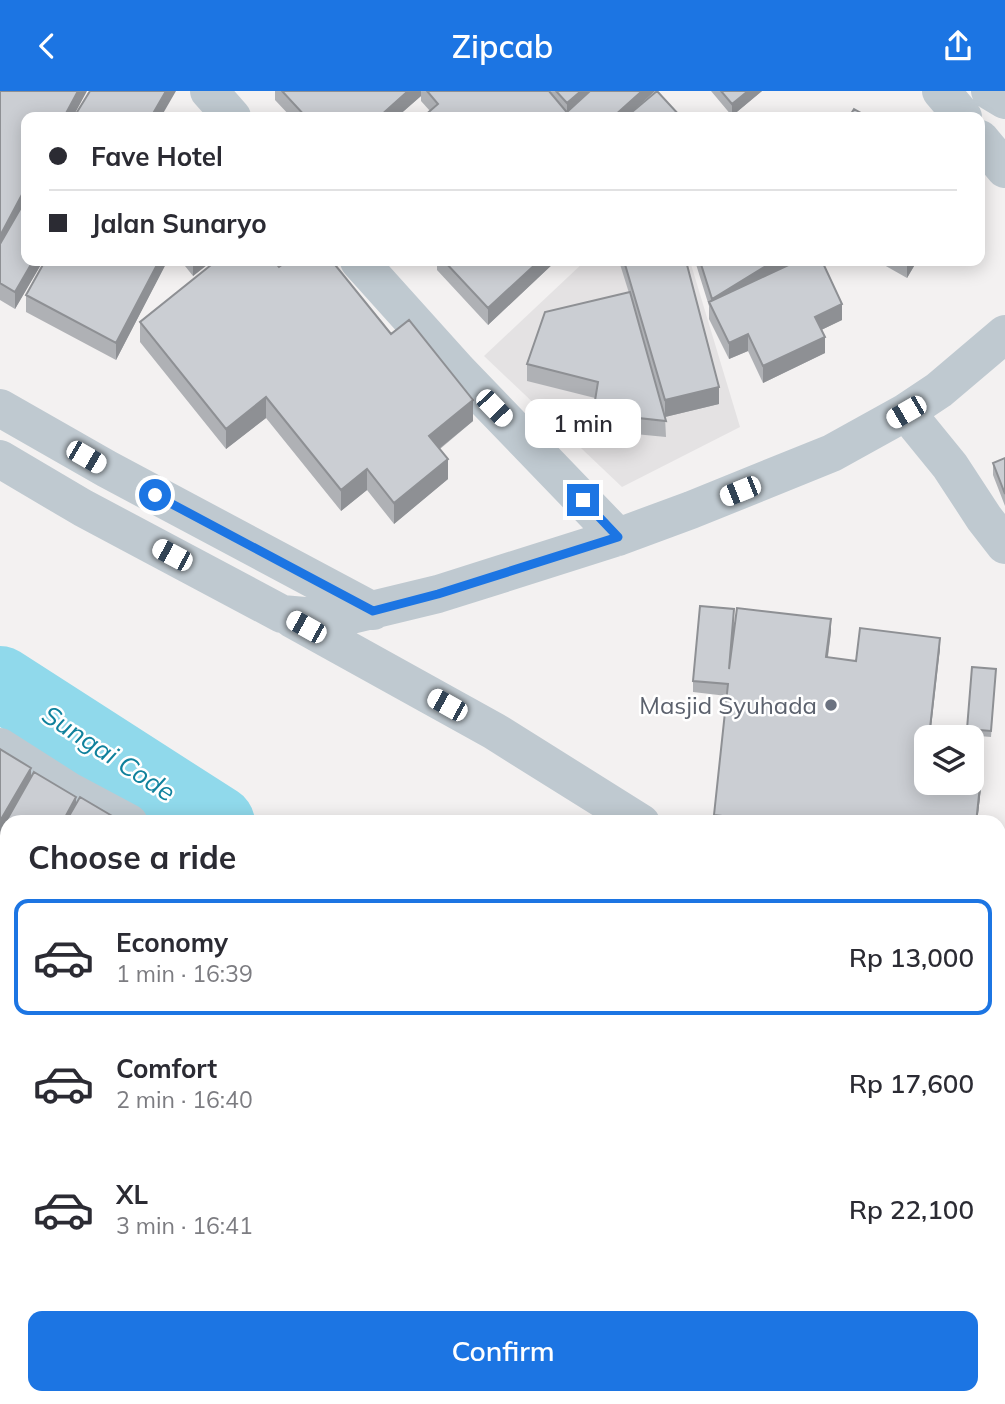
<!DOCTYPE html>
<html lang="en">
<head>
<meta charset="utf-8">
<style>
	:root { --surface:#fff; --page:#f2f2f3; --text:#2b2b33; --muted:#7c7c81; --line:#e1e1e2; --accent:#1c75e3 }
	body { margin:0; font-family:Mulish,sans-serif; background:var(--page); color:var(--text); height:100vh; display:flex; flex-direction:column; font-size:26px; white-space:nowrap }
	* { box-sizing:border-box; margin:0 }
	p { font-size:23px; color:var(--muted) }
	.icon { flex:none; width:38px; height:38px; fill:none; stroke:currentColor; stroke-width:2; stroke-linecap:round; stroke-linejoin:round }
	.map { position:relative; flex:1; overflow:hidden }
	.side { position:absolute; left:0px; top:724px; width:1006px; height:590px; display:flex; flex-direction:column; background:var(--surface); border-radius:21px 21px 0 0; box-shadow:0 4px 18px #0003 }
	.side>* { flex:none }
	.hud { position:absolute; left:21px; top:21px; width:964px; height:154px; border-radius:14px; box-shadow:0 4px 18px #0003; display:grid; align-content:center; height:154px; padding:0 28px; background:var(--surface) }
	.buttons { position:absolute; left:914px; top:634px; display:grid; gap:14px }
	.buttons a { display:grid; place-items:center; width:70px; height:70px; border-radius:14px; background:var(--surface); box-shadow:0 4px 18px #0003; font-size:35px }
	.end { position:absolute; width:32px; height:32px; margin:-16px; border:9px solid #1c75e3; background:#fff; box-shadow:0 0 0 4px #fff }
	.from { border-radius:50% }
	.bubble { position:absolute; height:49px; border-radius:14px; background:var(--surface); box-shadow:0 4px 18px #0003; font-size:23px; font-weight:600; line-height:49px; text-align:center }
	.car { position:absolute; width:21px; height:42px; margin:-21px -10px; border-radius:9px; box-shadow:0 0 5px 2px #0007; background:linear-gradient(#fff 24%,#345 0 40%,#fff 0 76%,#345 0 86%,#fff 0) }
	.hud b { display:flex; align-items:center; gap:24px; height:66px; font-size:26px }
	.hud b+b { border-top:2px solid var(--line) }
	.hud i { width:18px; height:18px; background:var(--text) }
	ul { padding:0; list-style:none }
	li { display:flex; align-items:center; gap:21px; height:116px; margin:0 14px 10px; padding:0 14px; border:4px solid transparent; border-radius:14px }
	li div { flex:1 }
	li b { display:block; font-size:26px }
	li em { font-style:normal; font-weight:600 }
	li.active { border-color:var(--accent) }
	li>.icon { width:63px; height:63px; stroke-width:1.5 }
	h2 { padding:0 28px; font-size:32px; line-height:84px }
	.action { display:flex; gap:14px; margin-top:auto; padding:14px 28px }
	.action a { flex:1; height:80px; border-radius:14px; background:var(--accent); color:#fff; font-size:28px; font-weight:600; line-height:80px; text-align:center }
	header { display:flex; justify-content:space-between; align-items:center; height:91px; padding:0 28px; background:var(--accent); color:#fff; font-size:32px; font-weight:600 }
	.map>svg:first-child { display:block }
	.education { fill:#e4e2e3 }
	.lines { fill:none; stroke-linecap:round; stroke-linejoin:round }
	.river { stroke:#90d9eb; stroke-width:74 }
	.minor { stroke:#bfc9d0; stroke-width:38 }
	.wall { fill:#afb1b5 }
	.shaded-wall { fill:#8e9094 }
	.building { fill:#cbced3; stroke:#8e9094; stroke-width:2 }
	.route { stroke:#1c75e3; stroke-width:9 }
	.worship-dot { fill:#6b7280; stroke:#fff; stroke-width:2.5 }
	.labels { text-anchor:middle; dominant-baseline:central; stroke-width:5; stroke-linejoin:round; paint-order:stroke }
	.worship-label { font-size:24px; fill:#5b616d; stroke:#fff; text-anchor:end }
	.water-label { font-size:26px; font-style:italic; fill:#0f819c; stroke:#fff }
</style>
</head>
<body>
<header><svg class="icon" aria-label="back" viewBox="0 0 24 24"><path d="M15 5l-7 7 7 7"/></svg>Zipcab<svg class="icon" aria-label="share" viewBox="0 0 24 24"><path d="M12 15V3M7 8l5-5 5 5M5 13v7h14v-7"/></svg></header>
<div class="map">
<svg width="1005" height="1313" viewBox="0 0 1005 1313">
	<rect width="100%" height="100%" fill="#f3f1f1"/>
	<path class="education" d="M585 170H690L740 336 622 396 484 265Z"/>
	<g class="lines">
		<path class="river" d="M0 592 218 732
			M999 1022 1005 1024"/>
		<path class="minor" d="M209 0 232 26
			M941 0 963 26
			M990 0 1005 9
			M980 48 1005 78
			M359 170 458 280 618 446
			M0 317 107 378 373 520
			M906 321 950 375 984 427 1005 454
			M0 368 83 417 282 523 327 527 347 525 438 503 618 446 691 419 832 362 906 321 939 299 1005 243
			M292 528 494 640 641 732
			M0 656 69 700 129 732
			M999 874 1005 875
			M0 1060 7 1062
			M999 1078 1005 1079
			M353 1307 355 1313"/>
	</g>
	<path class="wall" d="M0 0 26 26V170H43L15 218 0 209Z
		M275 0H655L626 26H423L430 20 421 10V5L397 26H291L275 9Z
		M711 0H762L732 25Z
		M167 170 116 269 26 221V204Z
		M181 170H212L193 185Z
		M437 170H556L488 234 437 179Z
		M619 170H686L719 313 665 326 666 346 593 339V322L595 307 527 290V273L629 202Z
		M695 170H822L842 229 821 239 825 262 763 292 748 260 729 268 709 228V215Z
		M877 170H917L907 187Z
		M279 176 391 243 473 330 440 358 448 388 394 433 367 399 341 420 266 327 226 358 140 251V231Z
		M1005 367V415L993 384V372Z
		M734 530 732 551 831 540 828 566 856 570 940 558 926 646V691L982 688 977 732H714L727 605 693 601V590Z
		M996 578 991 646 967 644V638Z
		M7 842V885L0 881V857Z
		M0 936 7 939V1039L2 1037V1034H0Z
		M0 1066 7 1068V1097L0 1095Z
		M0 1105 7 1107V1139L0 1137Z
		M0 1152H7V1198H2L35 1307 21 1313H0Z
		M1005 1190V1272L999 1270V1202Z
		M111 1307H146L148 1313H112Z
		M151 1307H197V1313H153Z
		M202 1307H265L267 1313H204Z
		M289 1307H349L351 1313H291Z
		M363 1307H433L435 1313H364Z
		M481 1307H533L535 1313H483Z
		M540 1307H592V1311L587 1313H542Z
		M643 1307H664L661 1313H654Z
		M704 1307H721L718 1313Z
		M951 1307H999L1005 1313H951Z"/>
	<path class="shaded-wall" d="M78 0H87L73 26H64Z
		M166 0H176L161 26H151Z
		M408 0H421V5L397 26H379Z
		M581 0H601L567 26V12Z
		M642 0H655L626 26H613Z
		M748 0H762L732 25V13Z
		M26 96V113L0 162V145Z
		M33 170H43L15 218V201Z
		M159 170H167V171L116 269V252Z
		M193 170H212L193 185Z
		M539 170H556L488 234V217Z
		M774 170H801L712 218V208Z
		M907 170H917L907 187Z
		M842 213V229L815 242V226Z
		M748 243V260L729 268V252Z
		M825 246V262L763 292V275Z
		M719 296V313L665 326V309Z
		M266 306V327L226 358V338Z
		M473 309V330L429 366V345Z
		M448 368V388L394 433V412Z
		M367 378V399L341 420V399Z
		M831 528V540L826 578V566Z
		M940 547V558L930 646H929Z
		M982 676V688L977 732H976Z
		M31 677V688L0 742V730Z
		M76 706V718L69 732H62Z
		M7 822V838L0 852V835Z
		M1004 1166V1178L999 1187V1176Z
		M7 1260V1272L0 1275V1264Z
		M7 1307H35L21 1313H0V1310Z
		M186 1307H197V1313H169Z
		M308 1307H342L325 1313H294V1312Z
		M570 1307H592V1311L587 1313H554Z
		M786 1307H792L789 1313H783Z"/>
	<path class="building" d="M0 0H78L64 26H26V96L0 145Z
		M90 0H166L151 26H74Z
		M282 0H408L379 26H306Z
		M427 0H549L570 25 569 26H423L438 13Z
		M556 0H581L567 12Z
		M590 0H642L613 26H572L567 21Z
		M657 0 681 26H626Z
		M721 0H748L732 13Z
		M854 18 868 26H849Z
		M26 108V170H33L15 201 0 192V153Z
		M45 170H159L116 252 26 204Z
		M216 170H274L279 176 287 170H332L391 243 409 229 473 309 429 345 448 368 394 412 367 378 341 399 266 306 226 338 140 231Z
		M444 170H539L488 217Z
		M624 170H686L719 296 665 309Z
		M700 170H774L712 208Z
		M797 170H822L842 213 815 226 825 246 763 275 748 243 729 252 709 211Z
		M630 201 666 330 593 322 598 291 527 273 545 221Z
		M1005 367V403L993 372Z
		M700 515 734 518 729 578 737 517 831 528 826 566 856 570 860 537 940 547 929 646H926V691H971V675L982 676 976 732H782L714 724 728 593 693 590Z
		M972 576 996 578 991 640 967 638Z
		M0 658 31 677 0 730Z
		M34 681 76 706 62 732H7V785L0 781V741Z
		M80 706 119 729 117 732H65Z
		M0 781 7 785V822L0 835Z
		M7 842V873L0 870V857Z
		M0 936 7 939V975L0 972Z
		M0 976 7 979V1006L2 1021 1 1029 0 1028Z
		M7 1006V1023L2 1021Z
		M0 1066 7 1068V1091L0 1089Z
		M0 1105 7 1107V1133L0 1131Z
		M0 1152H7V1187L0 1186Z
		M999 1164 1004 1166 999 1176Z
		M1005 1190V1218L999 1215V1202Z
		M0 1195 7 1208V1260L0 1264Z
		M999 1220 1005 1223V1266L999 1264Z
		M7 1267V1307L0 1310V1270Z
		M999 1284 1005 1287V1313H969L958 1307H999Z
		M95 1307H102L106 1313H87Z
		M114 1307H146L148 1312 144 1313H116Z
		M155 1307H186L169 1313H157Z
		M206 1307H265L267 1313H208Z
		M293 1307H308L294 1312Z
		M338 1307H349L351 1313H318Z
		M366 1307H433L435 1313H368Z
		M442 1307H479L481 1313H444Z
		M485 1307H533L535 1313H487Z
		M544 1307H570L554 1313H546Z
		M673 1307H704L715 1313H670Z
		M724 1307H786L783 1313H721Z
		M873 1307H934L931 1313H870Z"/>
	<g class="lines">
		<path class="route" d="M155 404 373 520 438 503 618 446 583 409"/>
	</g>
	<circle class="worship-dot" cx="831" cy="614" r="7"/>
	<g class="labels">
		<g class="worship-label">
			<text x="817" y="614">Masjid Syuhada</text>
		</g>
		<g class="water-label">
			<text transform="translate(109 662) rotate(33)">Sungai Code</text>
		</g>
	</g>
</svg>
<div class="buttons">
<a><svg class="icon" aria-label="layers" viewBox="0 0 24 24"><path d="M12 4l9 5-9 5-9-5zM3 14l9 5 9-5"/></svg></a>
</div>
<i class="end from" style="left:155px;top:404px"></i>
<i class="end" style="left:583px;top:409px"></i>
<div class="bubble" style="left:525px;top:308px;width:116px">1 min</div>
<i class="car" style="left:494px;top:317px;rotate:136deg"></i>
<i class="car" style="left:906px;top:321px;rotate:240deg"></i>
<i class="car" style="left:86px;top:366px;rotate:120deg"></i>
<i class="car" style="left:740px;top:400px;rotate:248deg"></i>
<i class="car" style="left:172px;top:464px;rotate:298deg"></i>
<i class="car" style="left:306px;top:536px;rotate:299deg"></i>
<i class="car" style="left:447px;top:614px;rotate:299deg"></i>
<div class="hud">
<b><i class="from"></i>Fave Hotel</b>
<b><i></i>Jalan Sunaryo</b>
</div>
<section class="side">
<h2>Choose a ride</h2>
<ul>
<li class="active"><svg class="icon" aria-label="car" viewBox="0 0 24 24"><path d="M5 17H2v-5l4-1 3-4h7l3 4 3 1v5h-3M9 17h6M6 11h13"/><circle cx="7" cy="17" r="2"/><circle cx="17" cy="17" r="2"/></svg><div><b>Economy</b><p>1 min · 16:39</p></div><em>Rp 13,000</em></li>
<li><svg class="icon" aria-label="car" viewBox="0 0 24 24"><path d="M5 17H2v-5l4-1 3-4h7l3 4 3 1v5h-3M9 17h6M6 11h13"/><circle cx="7" cy="17" r="2"/><circle cx="17" cy="17" r="2"/></svg><div><b>Comfort</b><p>2 min · 16:40</p></div><em>Rp 17,600</em></li>
<li><svg class="icon" aria-label="car" viewBox="0 0 24 24"><path d="M5 17H2v-5l4-1 3-4h7l3 4 3 1v5h-3M9 17h6M6 11h13"/><circle cx="7" cy="17" r="2"/><circle cx="17" cy="17" r="2"/></svg><div><b>XL</b><p>3 min · 16:41</p></div><em>Rp 22,100</em></li>
</ul>
<div class="action"><a>Confirm</a></div>
</section>
</div>
</body>
</html>
